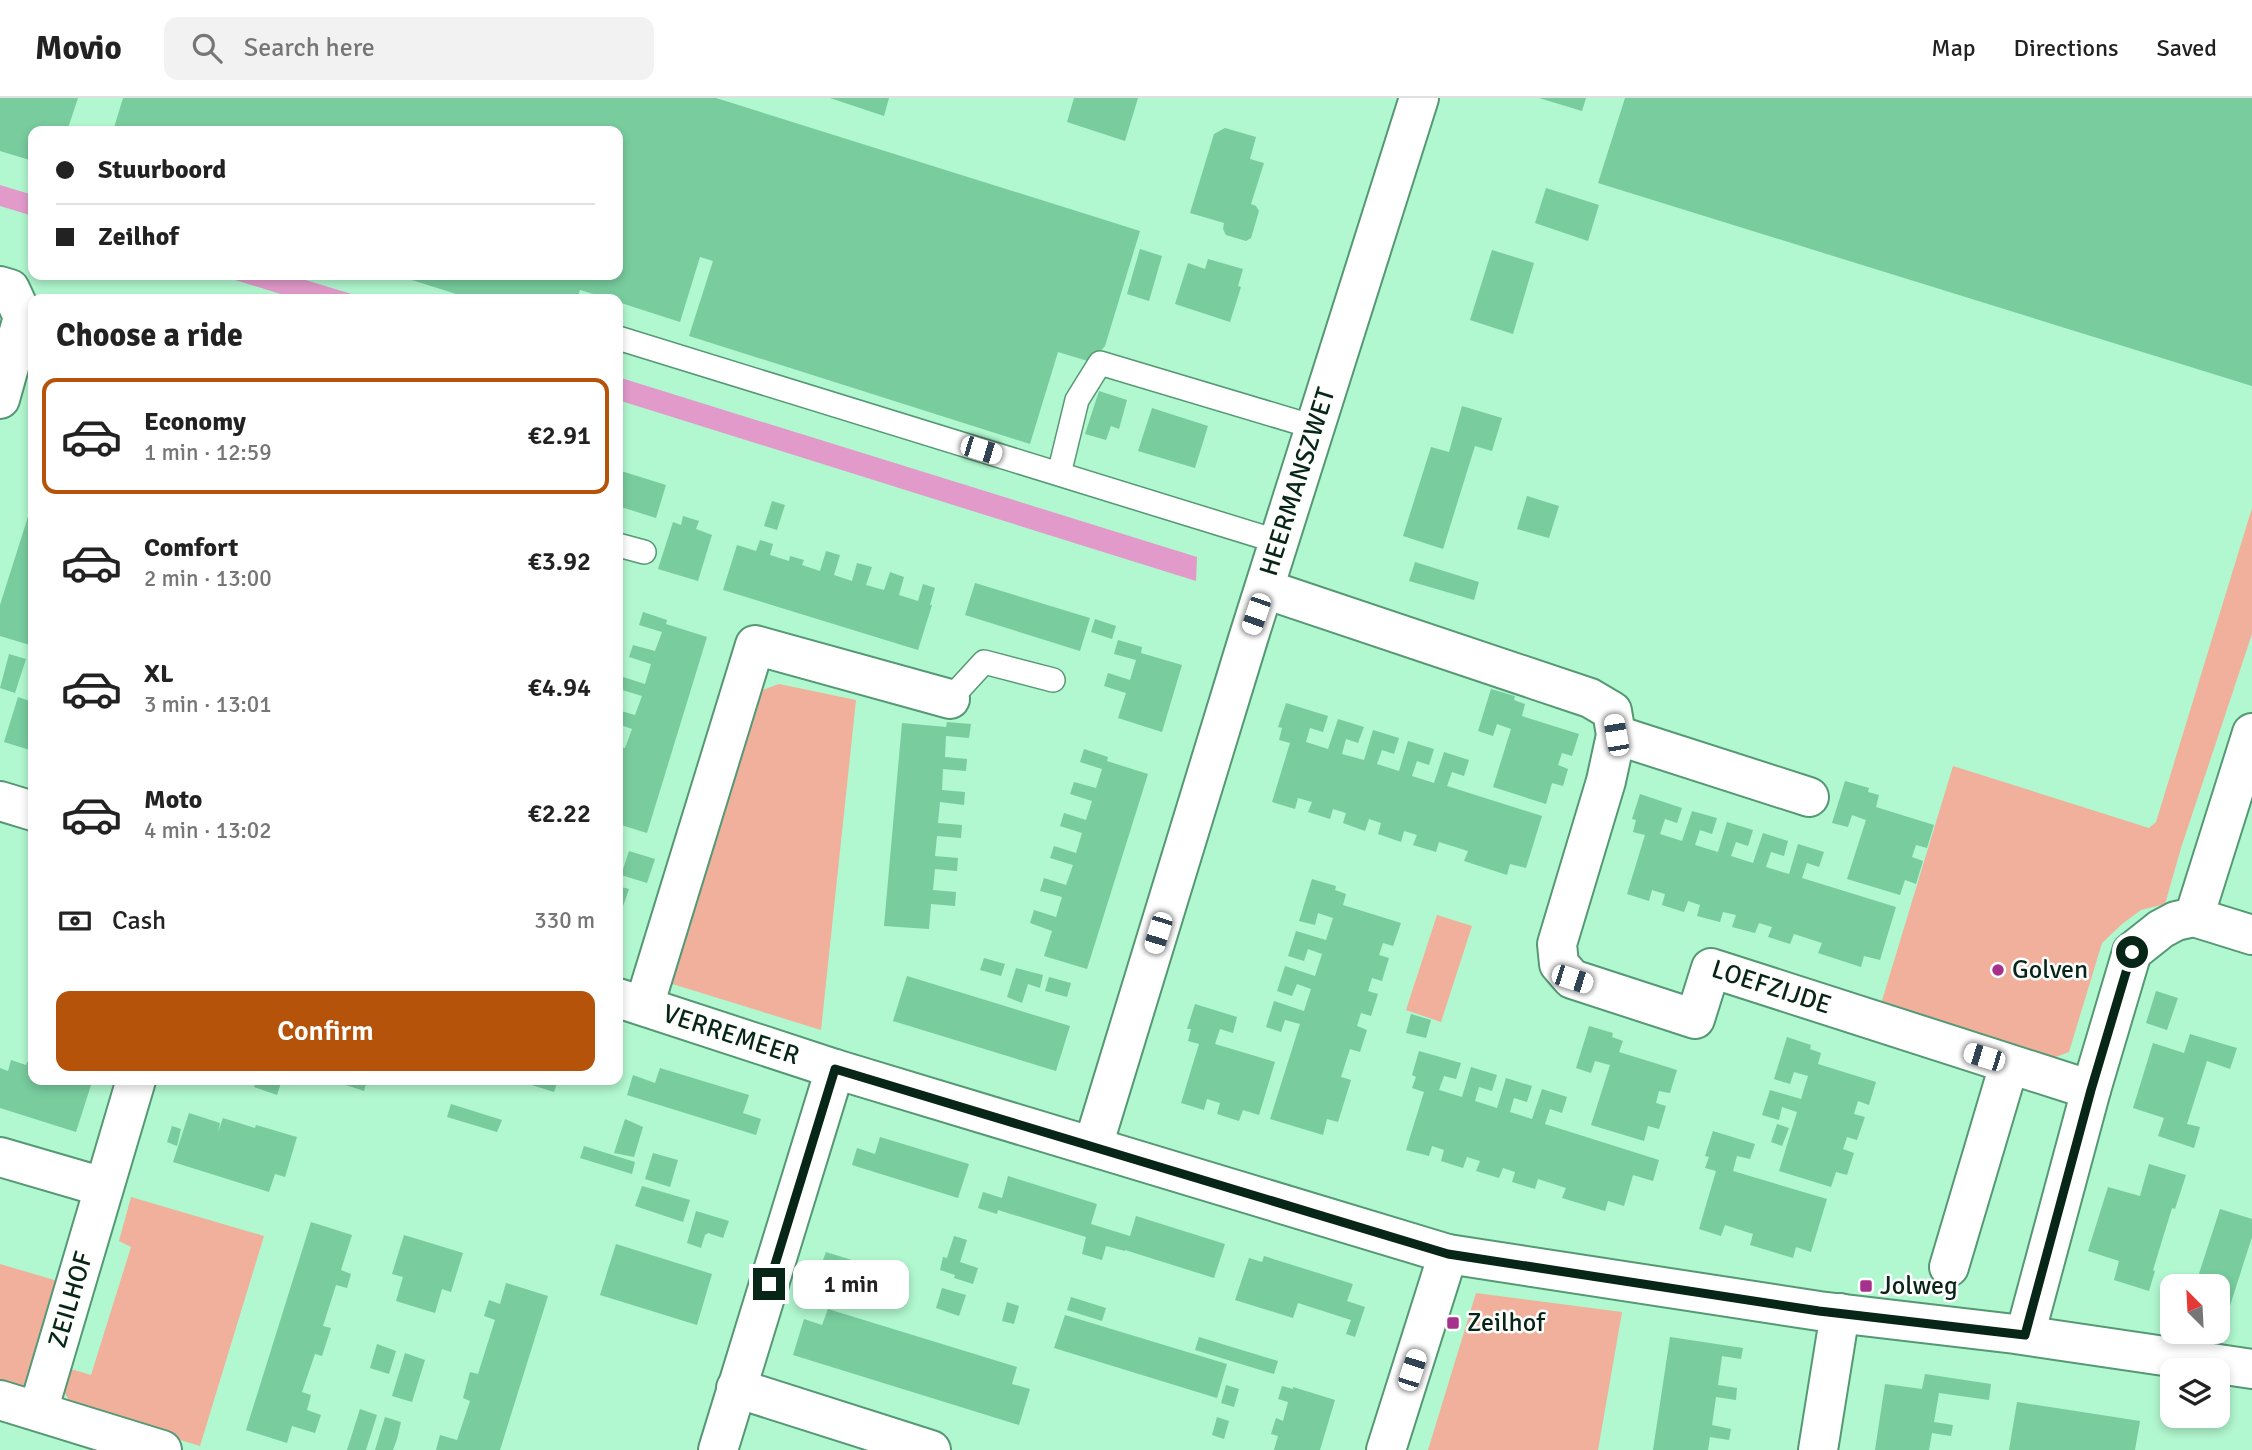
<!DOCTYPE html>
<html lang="en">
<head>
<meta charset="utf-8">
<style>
	:root { --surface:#fff; --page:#f2f2f2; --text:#222; --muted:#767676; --line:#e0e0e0; --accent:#b45309 }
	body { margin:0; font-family:Signika,sans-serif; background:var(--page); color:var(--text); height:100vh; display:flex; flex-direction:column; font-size:26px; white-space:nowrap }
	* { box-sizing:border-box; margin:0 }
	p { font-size:23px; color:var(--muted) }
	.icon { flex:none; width:38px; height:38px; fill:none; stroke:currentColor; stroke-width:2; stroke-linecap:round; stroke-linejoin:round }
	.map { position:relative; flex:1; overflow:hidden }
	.drawer { position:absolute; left:28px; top:196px; width:595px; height:791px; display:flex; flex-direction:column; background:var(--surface); border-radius:14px; box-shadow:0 4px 10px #0003 }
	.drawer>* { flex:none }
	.guide { position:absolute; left:28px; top:28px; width:595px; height:154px; border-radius:14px; box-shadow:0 4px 10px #0003; display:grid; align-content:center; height:154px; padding:0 28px; background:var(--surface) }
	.needle { width:46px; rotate:336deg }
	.tools { position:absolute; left:2160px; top:1176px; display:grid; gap:14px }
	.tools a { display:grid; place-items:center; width:70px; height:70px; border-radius:14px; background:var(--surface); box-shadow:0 4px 10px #0003; font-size:35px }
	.end { position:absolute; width:32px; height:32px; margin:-16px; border:9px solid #082617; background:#fff; box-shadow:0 0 0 4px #fff }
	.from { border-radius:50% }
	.bubble { position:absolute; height:49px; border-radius:14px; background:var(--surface); box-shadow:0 4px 10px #0003; font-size:23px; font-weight:600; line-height:49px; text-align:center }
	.car { position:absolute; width:21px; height:42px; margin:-21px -10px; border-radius:9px; box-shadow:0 0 5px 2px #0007; background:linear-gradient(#fff 24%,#345 0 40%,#fff 0 76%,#345 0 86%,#fff 0) }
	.guide b { display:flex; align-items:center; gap:24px; height:66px; font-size:26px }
	.guide b+b { border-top:2px solid var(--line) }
	.guide i { width:18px; height:18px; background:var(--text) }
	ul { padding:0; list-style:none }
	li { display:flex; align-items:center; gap:21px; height:116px; margin:0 14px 10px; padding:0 14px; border:4px solid transparent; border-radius:14px }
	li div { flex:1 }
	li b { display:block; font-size:26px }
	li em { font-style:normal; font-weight:600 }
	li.active { border-color:var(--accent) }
	li>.icon { width:63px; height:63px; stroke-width:1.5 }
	h2 { padding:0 28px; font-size:32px; line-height:84px }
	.pay { display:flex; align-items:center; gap:18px; height:77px; padding:0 28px; font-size:26px }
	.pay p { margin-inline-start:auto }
	.cta { display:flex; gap:14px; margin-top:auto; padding:14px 28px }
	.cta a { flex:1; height:80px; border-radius:14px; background:var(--accent); color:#fff; font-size:28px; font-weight:600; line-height:80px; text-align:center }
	header { display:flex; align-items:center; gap:42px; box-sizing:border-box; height:98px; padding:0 35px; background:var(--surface); border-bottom:2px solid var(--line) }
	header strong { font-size:33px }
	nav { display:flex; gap:38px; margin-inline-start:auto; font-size:24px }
	.search { width:490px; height:63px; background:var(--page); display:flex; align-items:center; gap:18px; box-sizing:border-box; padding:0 24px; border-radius:14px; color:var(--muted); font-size:26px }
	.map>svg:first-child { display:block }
	.green { fill:#f0b09b }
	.water { fill:#e29acb }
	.building { fill:#78cc9e }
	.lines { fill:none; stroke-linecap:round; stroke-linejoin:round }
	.service-casing { stroke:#559874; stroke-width:26 }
	.minor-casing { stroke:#559874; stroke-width:42 }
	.tertiary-casing { stroke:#559874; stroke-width:42 }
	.service { stroke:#fff; stroke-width:23 }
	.minor { stroke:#fff; stroke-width:38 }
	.tertiary { stroke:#fff; stroke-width:38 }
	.route { stroke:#082617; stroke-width:9 }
	.poi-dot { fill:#a6318a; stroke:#fff; stroke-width:2.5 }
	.labels { text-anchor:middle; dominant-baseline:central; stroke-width:5; stroke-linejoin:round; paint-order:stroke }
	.street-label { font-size:26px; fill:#082617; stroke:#fff }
	.poi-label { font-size:26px; fill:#082617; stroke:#fff; text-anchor:start }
</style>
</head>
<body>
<header>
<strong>Movio</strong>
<div class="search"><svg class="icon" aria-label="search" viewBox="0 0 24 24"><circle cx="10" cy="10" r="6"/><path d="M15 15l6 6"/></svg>Search here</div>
<nav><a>Map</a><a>Directions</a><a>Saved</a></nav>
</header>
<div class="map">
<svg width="2252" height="1352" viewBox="0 0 2252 1352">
	<rect width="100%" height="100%" fill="#b1f7cf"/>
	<path class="green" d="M2252 410V536L2181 750 2165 806 2141 812 2122 826 2102 845 2069 954 2053 960 1881 906 1953 668 2149 730 2156 724Z
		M779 586 856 602 821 932 653 880 757 594Z
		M1437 817 1472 828 1441 924 1406 912Z
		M131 1099 264 1138 200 1348 75 1310C63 1296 61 1288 64 1269L91 1277 131 1149 119 1143Z
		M0 1166 61 1184 27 1292 0 1283Z
		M1476 1195 1622 1214 1598 1352H1428Z"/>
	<path class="water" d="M0 87 33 97V118L0 108Z
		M219 177H289L368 201H297Z
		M618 279 1197 459 1196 483 618 302Z"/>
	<path class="building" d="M0 0H78L67 33H33V63L0 53Z
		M123 0H716L1140 133 1105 248 1091 264 1058 254 1030 346 689 238 713 163 700 159 680 224 618 204V201H610L580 192 577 201H472L396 177H618V33H113Z
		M830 0H889L884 18Z
		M1074 0H1138L1125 43 1067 24Z
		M1539 0H1586L1582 13Z
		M1625 0H2252V288L1598 85Z
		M1225 30 1256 39 1250 61 1264 65 1251 106 1256 108 1259 113 1251 140 1246 143 1226 137 1223 131 1224 125 1190 115 1214 36Z
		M1546 90 1599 107 1588 143 1535 125Z
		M1140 151 1162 158 1149 203 1127 196Z
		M1492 152 1534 165 1513 236 1470 222Z
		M1208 161 1243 171 1238 188 1241 189 1230 224 1175 206 1188 165 1205 171Z
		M1099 293 1127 302 1119 331 1111 328 1106 342 1085 336Z
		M1462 308 1502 320 1492 353 1475 348 1443 451 1403 438 1431 349 1449 354Z
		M1152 310 1208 328 1195 370 1138 353Z
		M618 372 666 387 656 420 618 408Z
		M1527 398 1559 408 1549 440 1517 431Z
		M33 403V548L0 538V507Z
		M772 403 785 407 777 432 764 428Z
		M683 418 699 423 696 431 712 437 698 483 658 471 673 424 681 427Z
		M760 442 773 446 770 457 789 463 790 458 804 462 802 467 820 473 826 453 840 457 834 477 852 483 857 465 872 469 866 487 884 492 890 474 904 479 899 497 918 503 923 486 935 490 930 507H932L918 552 723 492 737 447 756 453Z
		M1415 464 1479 484 1474 502 1409 483Z
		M975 485 1090 520 1080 553 965 517Z
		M643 514 667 522 666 526 707 539 647 735 618 726V674L622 662 618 661V648L625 650 632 631 618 626V612L635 617 642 598 619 591 623 579 645 586 651 566 629 559 633 547 655 553 662 534 639 527Z
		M1095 521 1116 528 1112 541 1091 534Z
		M1118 542 1142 549 1141 555 1182 567 1162 634 1118 620 1126 595 1104 588 1108 575 1130 582 1136 562 1114 556Z
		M9 556 26 561 15 595 0 590Z
		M1491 591 1515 598 1514 602 1525 606 1522 618 1579 636 1572 658 1562 655 1558 667 1568 671 1563 688 1552 685 1546 706 1493 689 1511 631 1497 626 1493 638 1478 633Z
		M18 599 33 604V653L4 644Z
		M1286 605 1328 618 1323 634 1310 630 1306 644 1328 651 1338 621 1364 629 1358 645 1346 641 1342 656 1364 662 1373 632 1399 640 1394 656 1382 652 1377 666 1399 673 1408 643 1434 651 1429 667 1417 663 1412 678 1434 685 1444 654 1469 662 1464 678 1452 674 1447 688 1542 718 1526 770 1510 766 1507 777 1464 763 1468 753 1439 744 1436 754 1413 747 1417 737 1404 733 1401 744 1378 736 1381 725 1369 721 1365 733 1343 725 1346 715 1333 711 1330 721 1308 714 1312 704 1298 700 1295 711 1272 704 1290 645 1279 642 1282 630 1278 629Z
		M947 624 971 626 969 640 946 638 945 659 967 661 966 673 943 671 942 692 965 694 964 707 940 704 938 725 962 727 961 740 937 738 935 758 958 760 957 773 935 771 933 792 956 794 955 808 931 806 929 831 884 828 902 625 946 629Z
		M1084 651 1108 659 1107 663 1148 676 1087 871 1044 858 1052 833 1030 825 1034 812 1056 819 1062 799 1040 793 1044 780 1066 787 1073 767 1050 760 1054 748 1076 755 1082 735 1060 728 1064 715 1086 722 1092 703 1070 696 1074 684 1096 690 1102 671 1080 664Z
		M1845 683 1869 690 1868 694 1879 697 1876 709 1934 727 1927 750 1916 747 1912 759 1923 763 1916 786 1905 782 1900 797 1847 781 1866 722 1852 717 1848 729 1832 725Z
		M1640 696 1682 710 1677 725 1665 721 1660 736 1682 743 1692 713 1717 720 1712 736 1700 732 1695 747 1718 754 1727 724 1753 732 1748 748 1736 744 1731 758 1753 765 1763 735 1788 743 1784 758 1771 754 1766 769 1789 776 1798 746 1824 754 1819 769 1807 765 1802 780 1896 809 1880 862 1864 858 1861 869 1818 855 1822 845 1794 836 1790 846 1768 839 1772 829 1759 825 1755 835 1732 829 1736 817 1723 814 1720 824 1697 818 1700 807 1688 803 1684 814 1662 807 1665 796 1652 792 1649 803 1627 796 1645 737 1633 734 1636 722 1632 721Z
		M629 753 655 761 647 785 621 777Z
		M1312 781 1336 788 1335 792 1346 796 1343 807 1401 825 1393 848 1383 845 1379 857 1389 860 1382 883 1372 880 1368 893 1378 896 1371 918 1361 915 1357 928 1367 932 1360 954 1350 951 1341 979 1351 982 1338 1024 1327 1021 1323 1037 1270 1021 1300 926 1285 922 1281 934 1266 929 1274 903 1304 913 1311 891 1297 886 1292 898 1277 893 1285 868 1315 878 1322 856 1308 851 1304 863 1288 858 1296 833 1326 842 1333 820 1318 815 1315 827 1299 823Z
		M618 788 629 791 618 823Z
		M984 860 1005 866 1001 878 980 872Z
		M1016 870 1043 877 1040 890 1028 886 1022 905 1007 899Z
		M907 878 1070 928 1056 973 893 923Z
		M1049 879 1071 885 1067 899 1045 893Z
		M2156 893 2178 900 2167 932 2146 925Z
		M1195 906 1237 919 1233 935 1220 931 1215 946 1275 964 1259 1017 1243 1012 1239 1023 1217 1016 1220 1005 1207 1001 1204 1012 1181 1005 1199 946 1188 943 1191 931H1187Z
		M1411 916 1431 922 1426 940 1406 935Z
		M1589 928 1613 935 1612 939 1623 943 1619 954 1677 972 1670 995 1659 993 1656 1005 1666 1008 1659 1031 1648 1028 1644 1043 1591 1027 1610 967 1595 963 1591 975 1576 970Z
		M2190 936 2237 950 2230 971 2207 963 2187 1026 2200 1029 2194 1050 2158 1038 2164 1020 2133 1010 2153 945 2184 955Z
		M1787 939 1811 947 1810 951 1821 955 1818 966 1876 984 1869 1007 1858 1003 1854 1016 1865 1019 1857 1042 1847 1039 1843 1051 1854 1055 1847 1077 1836 1074 1831 1089 1779 1073 1797 1014 1782 1009 1779 1022 1762 1017 1770 992 1801 1001 1808 978 1794 974 1790 986 1774 981Z
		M1419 953 1461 965 1456 981 1444 978 1439 992 1462 999 1471 969 1497 977 1492 993 1479 989 1475 1003 1497 1010 1506 980 1532 988 1527 1004 1514 1000 1510 1014 1532 1021 1542 991 1567 999 1562 1015 1550 1011 1545 1026 1659 1062 1653 1083 1633 1077 1624 1108 1608 1103 1605 1113 1562 1100 1566 1090 1538 1081 1535 1091 1512 1084 1515 1074 1503 1070 1499 1080 1476 1073 1480 1063 1467 1059 1463 1070 1441 1063 1444 1052 1432 1048 1429 1058 1406 1052 1424 994 1412 990 1416 979 1412 977Z
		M11 962 26 967 27 964 33 966V982H85L92 984 76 1034 0 1010V970L8 973Z
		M660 970 749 997 743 1015 761 1021 756 1037 627 997 633 977 655 985Z
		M257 982H282L277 997 254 989Z
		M331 982H367L364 993Z
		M516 982H558L554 994Z
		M451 1006 502 1022 497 1034 447 1019Z
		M189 1015 220 1025 218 1034 223 1020 255 1030 256 1027 297 1039 285 1079 275 1076 269 1094 173 1064Z
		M625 1021 643 1029 634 1059 614 1055Z
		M1777 1026 1789 1030 1782 1048 1771 1044Z
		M172 1028 181 1031 177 1048 167 1044Z
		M1713 1033 1755 1046 1750 1061 1737 1058 1733 1073 1827 1101 1811 1154 1796 1149 1793 1160 1750 1147 1753 1136 1725 1127 1721 1138 1699 1131 1716 1073 1705 1070 1709 1059 1705 1058Z
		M880 1039 969 1066 958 1100 852 1067 857 1050 875 1056Z
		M584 1048 635 1064 632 1076 580 1060Z
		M653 1055 678 1062 670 1089 645 1081Z
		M2149 1066 2186 1077 2175 1111 2172 1110 2153 1172 2155 1173 2149 1193 2114 1182 2119 1163 2088 1153 2108 1089 2140 1098Z
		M1008 1078 1097 1106 1091 1126 1130 1138 1136 1118 1225 1146 1214 1180 1125 1152V1153L1106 1148 1102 1162 1082 1156 1086 1139 998 1112 997 1116 978 1110 983 1094 1002 1100Z
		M642 1088 690 1102 683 1124 635 1108Z
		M2220 1111 2252 1121V1139L2227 1217 2217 1214V1188H2195Z
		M696 1113 729 1123 723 1140 708 1135 705 1137 701 1150 687 1145Z
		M311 1124 352 1137 341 1172 351 1176 347 1190 336 1187 323 1228 331 1230 322 1258 315 1256 302 1294 311 1297 307 1312 321 1317 315 1335 292 1328 287 1345 246 1332Z
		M404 1137 463 1155 451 1194 442 1191 435 1215 396 1203 403 1179 392 1176Z
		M954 1138 967 1142 960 1164 978 1170 973 1186 954 1180 955 1177 940 1172 943 1159 947 1160Z
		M616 1146 712 1176 697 1227 600 1197Z
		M826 1154 858 1164 853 1180 820 1170Z
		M1264 1158 1353 1186 1347 1203 1365 1209 1355 1239 1346 1236 1351 1222 1298 1205 1293 1220 1235 1202 1249 1160 1262 1164Z
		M878 1170 902 1177 896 1197 872 1190Z
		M506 1185 548 1198 500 1352H436L440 1337 457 1342 470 1303 463 1300 470 1274 478 1276 495 1222 484 1218 489 1202 500 1206Z
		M942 1190 966 1197 959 1218 936 1210Z
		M1071 1199 1106 1210 1102 1223 1067 1212Z
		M1007 1204 1019 1208 1014 1226 1002 1223Z
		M828 1211 1017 1269 1012 1286 1030 1291 1019 1327 793 1257 804 1221 822 1227Z
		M1065 1217 1227 1266 1217 1300 1054 1250Z
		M1199 1239 1278 1263 1274 1276 1195 1252Z
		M1670 1239 1743 1250 1741 1261 1722 1258 1718 1287 1737 1290 1736 1302 1716 1299 1712 1327 1731 1331 1729 1342 1710 1339 1708 1352H1653Z
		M377 1246 396 1253 389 1276 370 1270Z
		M405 1255 425 1262 412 1304 392 1298Z
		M1925 1276 1991 1286 1989 1302 1939 1295 1934 1324 1953 1327 1951 1338 1932 1335 1929 1352H1875L1885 1286 1922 1291Z
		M1226 1287 1239 1291 1234 1309 1221 1305Z
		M1282 1288 1293 1291V1289L1335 1302 1320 1352H1274L1278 1338 1271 1336 1276 1320 1283 1323 1288 1304 1278 1301Z
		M2017 1304 2140 1323 2135 1352H2009Z
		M360 1311 377 1317 366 1352H347Z
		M385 1319 401 1324 397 1341 393 1352H375Z
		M1217 1319 1229 1323 1224 1341 1212 1337Z"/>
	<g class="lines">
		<defs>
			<path id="service" d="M618 240 1279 444
				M1059 376 1077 302 1100 265 1314 329
				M618 447 644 454
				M950 601 984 564 1053 582"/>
			<g id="minor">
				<path d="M0 188 10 191 23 219 0 301"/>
				<path id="s1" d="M1265 491 1590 600 1612 613 1616 637 1606 683 1557 846 1559 866 1572 881 1695 921 1711 870 2091 992"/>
				<path d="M1616 637 1809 699"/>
				<path d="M2194 819 2252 837"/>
				<path d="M644 908 755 547 950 601"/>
				<path id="s2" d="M1093 1048 1248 541 1419 0"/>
				<path d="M0 1059 103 1089"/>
				<path d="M1949 1169 2009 967"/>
				<path d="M2025 1237 2091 992 2132 854 2161 831 2176 823 2194 819 2252 635"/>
				<path d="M736 1290 931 1352"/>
				<path d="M0 1302 162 1352"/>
				<path id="s3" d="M38 1313 136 982"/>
				<path d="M718 1352 835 971"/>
				<path d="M1386 1352 1448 1156"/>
				<path d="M1818 1352 1840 1215"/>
			</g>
			<g id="tertiary">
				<path d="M0 703 33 713"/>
				<path id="s4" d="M618 900 835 971 1448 1156 1819 1213 2015 1236 2252 1271"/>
			</g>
		</defs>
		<use href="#service" class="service-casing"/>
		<use href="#minor" class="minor-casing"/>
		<use href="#tertiary" class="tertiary-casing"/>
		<use href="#service" class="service"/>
		<use href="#minor" class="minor"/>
		<use href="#tertiary" class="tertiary"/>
	</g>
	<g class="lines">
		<path class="route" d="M769 1186 835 971 1448 1156 1819 1213 2025 1237 2091 992 2132 854"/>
	</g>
	<g class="poi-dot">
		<circle cx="1998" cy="872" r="7"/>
		<rect x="1859" y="1181" width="14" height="14" rx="3.5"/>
		<rect x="1446" y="1218" width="14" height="14" rx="3.5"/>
	</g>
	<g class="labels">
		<g class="street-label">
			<text stroke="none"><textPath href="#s2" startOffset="695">HEERMANSZWET</textPath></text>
			<text stroke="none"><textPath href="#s1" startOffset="896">LOEFZIJDE</textPath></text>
			<text stroke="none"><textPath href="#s4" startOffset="119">VERREMEER</textPath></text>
			<text stroke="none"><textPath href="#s3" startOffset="116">ZEILHOF</textPath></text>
		</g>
		<g class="poi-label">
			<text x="2012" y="872">Golven</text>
			<text x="1880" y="1188">Jolweg</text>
			<text x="1467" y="1225">Zeilhof</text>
		</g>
	</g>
</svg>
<div class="tools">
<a><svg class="needle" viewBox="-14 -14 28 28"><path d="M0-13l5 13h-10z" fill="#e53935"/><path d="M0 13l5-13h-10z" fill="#767676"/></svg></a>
<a><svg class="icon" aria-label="layers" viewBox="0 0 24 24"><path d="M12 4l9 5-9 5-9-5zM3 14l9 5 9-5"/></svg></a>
</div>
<i class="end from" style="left:2132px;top:854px"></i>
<i class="end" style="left:769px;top:1186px"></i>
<div class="bubble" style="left:793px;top:1162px;width:116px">1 min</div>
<i class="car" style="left:981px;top:352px;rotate:107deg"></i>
<i class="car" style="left:1256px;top:516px;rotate:199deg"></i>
<i class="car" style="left:1616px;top:637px;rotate:350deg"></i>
<i class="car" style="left:1158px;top:835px;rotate:197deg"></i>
<i class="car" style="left:1572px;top:881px;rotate:108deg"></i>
<i class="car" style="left:1984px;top:959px;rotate:287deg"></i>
<i class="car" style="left:1412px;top:1272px;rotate:18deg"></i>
<div class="guide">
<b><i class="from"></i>Stuurboord</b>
<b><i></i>Zeilhof</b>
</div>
<section class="drawer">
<h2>Choose a ride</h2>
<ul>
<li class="active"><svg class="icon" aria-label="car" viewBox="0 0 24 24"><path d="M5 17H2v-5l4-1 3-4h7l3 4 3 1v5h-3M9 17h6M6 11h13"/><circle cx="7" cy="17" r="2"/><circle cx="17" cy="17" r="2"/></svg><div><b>Economy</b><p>1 min · 12:59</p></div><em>€2.91</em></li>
<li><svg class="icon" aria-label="car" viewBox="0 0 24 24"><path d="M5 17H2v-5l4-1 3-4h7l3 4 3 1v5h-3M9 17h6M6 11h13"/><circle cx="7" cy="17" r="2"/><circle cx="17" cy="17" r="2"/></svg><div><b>Comfort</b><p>2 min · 13:00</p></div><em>€3.92</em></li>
<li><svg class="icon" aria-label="car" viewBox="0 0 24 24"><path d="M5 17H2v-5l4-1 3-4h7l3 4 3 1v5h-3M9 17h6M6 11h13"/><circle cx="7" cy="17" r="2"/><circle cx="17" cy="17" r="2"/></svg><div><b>XL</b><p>3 min · 13:01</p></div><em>€4.94</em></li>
<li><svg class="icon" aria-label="car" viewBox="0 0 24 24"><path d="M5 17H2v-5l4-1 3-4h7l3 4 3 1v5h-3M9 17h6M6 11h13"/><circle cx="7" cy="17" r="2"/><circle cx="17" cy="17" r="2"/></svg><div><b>Moto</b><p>4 min · 13:02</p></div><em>€2.22</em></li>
</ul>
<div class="pay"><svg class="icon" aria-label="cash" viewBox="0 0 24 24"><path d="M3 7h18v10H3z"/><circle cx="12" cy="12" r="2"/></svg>Cash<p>330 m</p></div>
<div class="cta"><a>Confirm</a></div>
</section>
</div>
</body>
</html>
